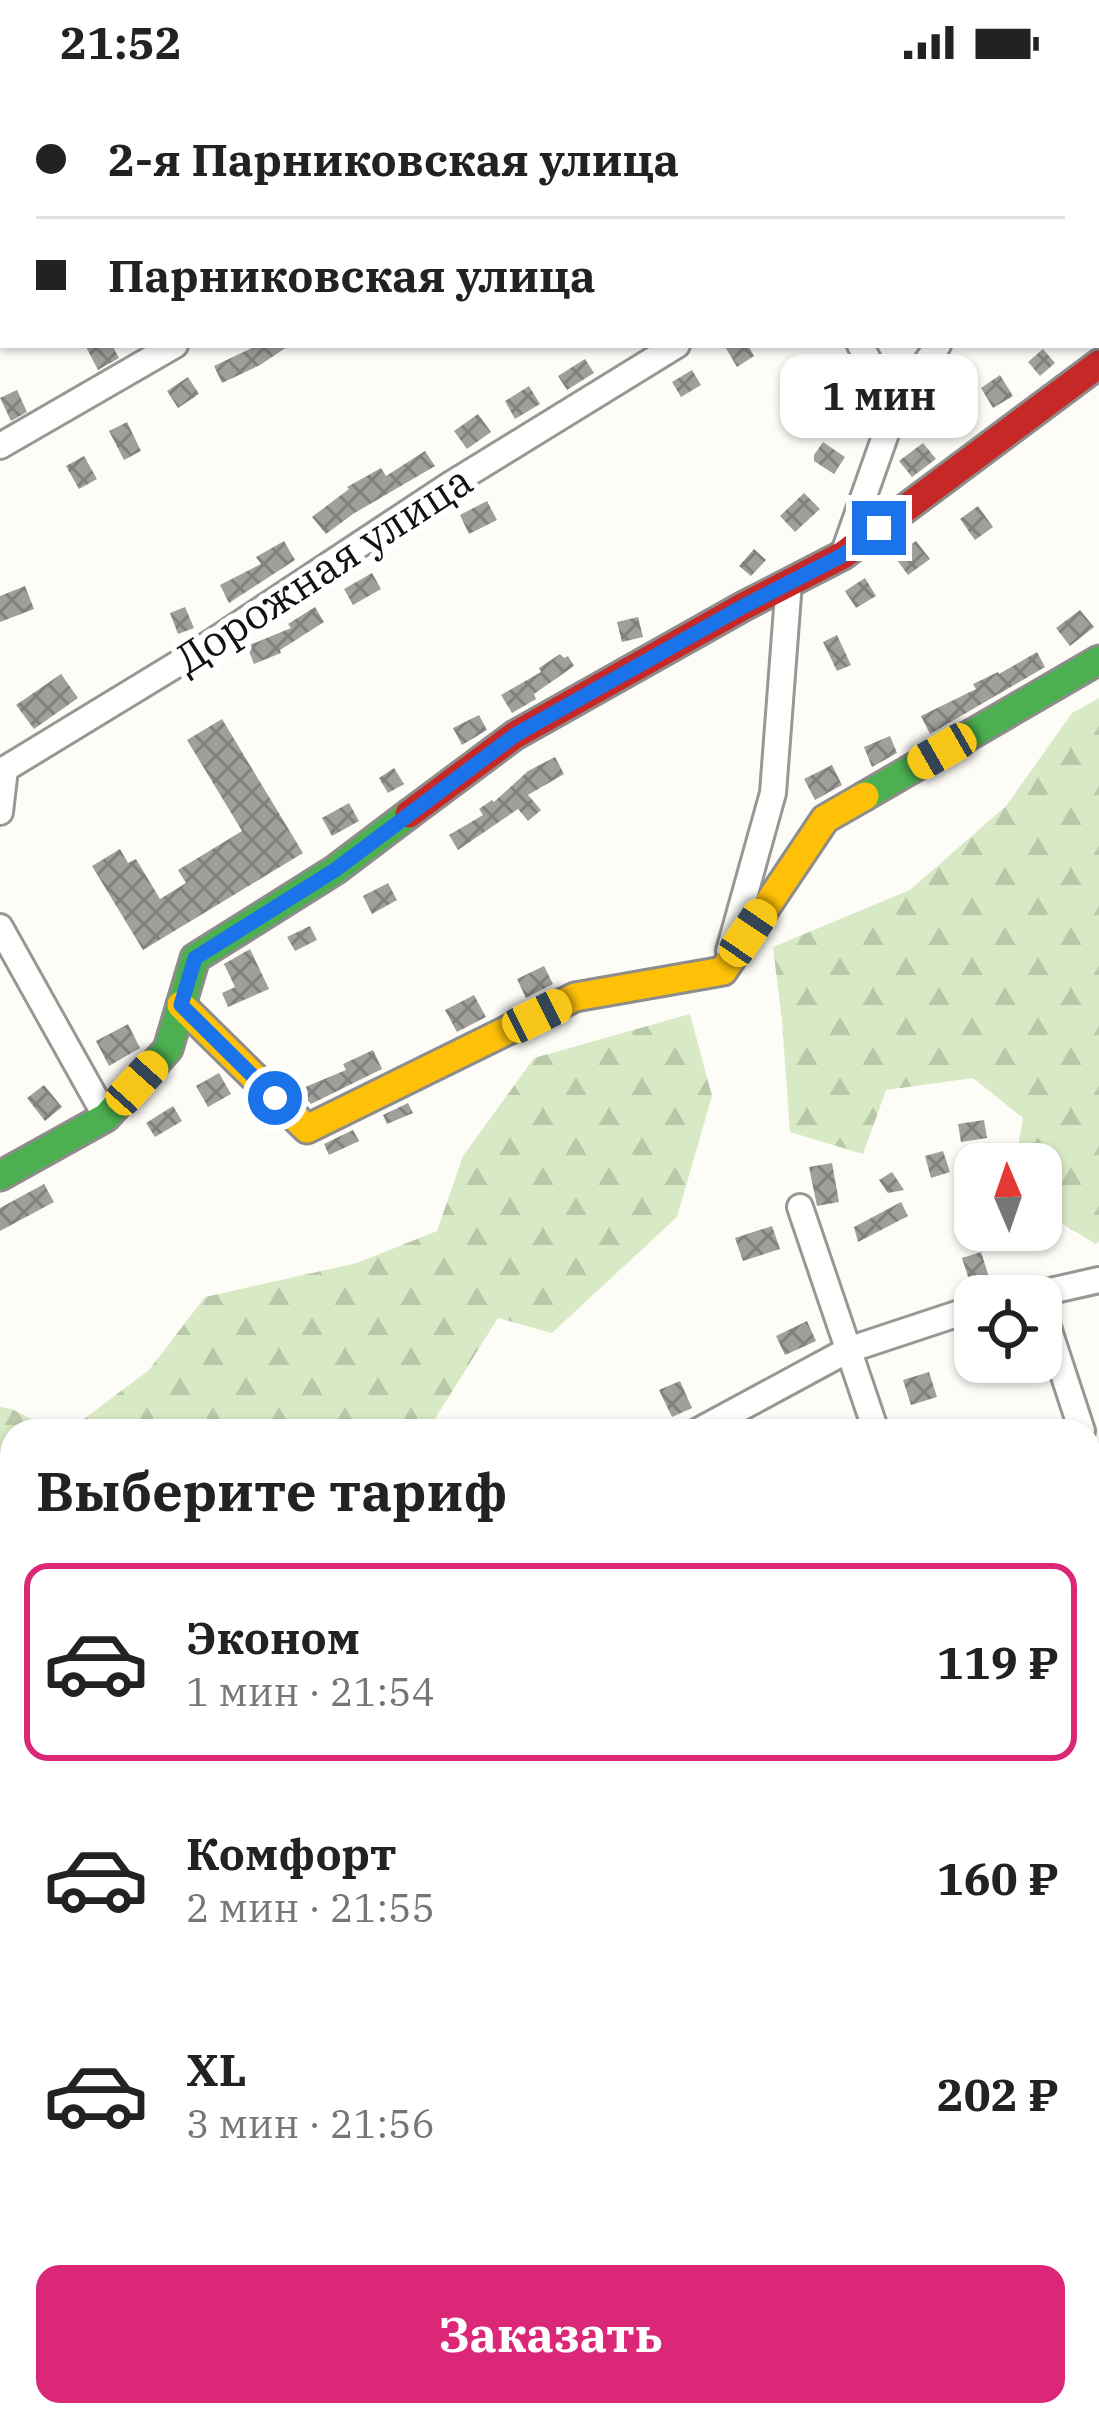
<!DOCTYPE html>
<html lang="ru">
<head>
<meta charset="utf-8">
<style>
	:root { --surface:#fff; --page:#f2f2f2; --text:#222; --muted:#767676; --line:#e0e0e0; --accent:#db2777 }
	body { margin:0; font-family:"IBM Plex Serif",serif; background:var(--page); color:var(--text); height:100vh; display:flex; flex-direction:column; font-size:45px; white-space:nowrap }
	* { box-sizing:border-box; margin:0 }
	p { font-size:39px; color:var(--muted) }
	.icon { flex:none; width:66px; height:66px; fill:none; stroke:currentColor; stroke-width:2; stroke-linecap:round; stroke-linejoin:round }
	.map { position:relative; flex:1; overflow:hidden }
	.side { position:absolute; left:0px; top:1335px; width:1101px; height:1008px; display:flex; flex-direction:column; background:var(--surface); border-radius:36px 36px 0 0; box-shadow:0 3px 9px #0004 }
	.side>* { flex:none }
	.banner { position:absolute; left:0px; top:0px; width:1101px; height:264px; box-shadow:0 3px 9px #0004; display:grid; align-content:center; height:264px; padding:0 36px; background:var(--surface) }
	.needle { width:78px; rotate:358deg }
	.buttons { position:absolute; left:954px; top:1059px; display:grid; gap:24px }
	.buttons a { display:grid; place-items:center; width:108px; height:108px; border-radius:24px; background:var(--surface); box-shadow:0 3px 9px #0004; font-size:60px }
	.end { position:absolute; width:54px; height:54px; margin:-27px; border:15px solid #1a73e8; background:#fff; box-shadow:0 0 0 6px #fff }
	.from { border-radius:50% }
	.bubble { position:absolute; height:84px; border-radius:24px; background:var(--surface); box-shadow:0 3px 9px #0004; font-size:39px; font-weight:700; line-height:84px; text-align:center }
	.car { position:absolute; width:36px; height:72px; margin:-36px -18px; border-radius:15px; box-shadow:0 0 9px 3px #0007; background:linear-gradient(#f5c518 24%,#345 0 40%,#f5c518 0 76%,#345 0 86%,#f5c518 0) }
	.banner b { display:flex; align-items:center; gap:42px; height:114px; font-size:45px }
	.banner b+b { border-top:3px solid var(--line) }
	.banner i { width:30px; height:30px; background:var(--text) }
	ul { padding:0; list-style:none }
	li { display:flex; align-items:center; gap:36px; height:198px; margin:0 24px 18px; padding:0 12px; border:6px solid transparent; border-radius:24px }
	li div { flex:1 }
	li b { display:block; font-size:45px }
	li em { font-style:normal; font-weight:700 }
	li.on { border-color:var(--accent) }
	li>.icon { width:108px; height:108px; stroke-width:1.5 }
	h2 { padding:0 36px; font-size:54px; line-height:144px }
	.action { display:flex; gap:24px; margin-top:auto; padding:24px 36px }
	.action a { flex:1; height:138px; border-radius:24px; background:var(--accent); color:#fff; font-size:48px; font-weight:700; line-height:138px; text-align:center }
	.status { display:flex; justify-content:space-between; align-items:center; height:84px; padding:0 60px; background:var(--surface); direction:ltr }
	.status svg { height:33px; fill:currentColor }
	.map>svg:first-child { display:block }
	.forest { fill:url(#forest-firs) }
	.building { fill:url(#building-cross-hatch) }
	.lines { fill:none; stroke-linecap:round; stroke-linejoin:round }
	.street-casing { stroke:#979795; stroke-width:30 }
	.fast-casing { stroke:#8e8d8b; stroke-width:33 }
	.slow-casing { stroke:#8e8d8b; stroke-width:33 }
	.jam-casing { stroke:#8e8d8b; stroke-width:33 }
	.street { stroke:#fffffe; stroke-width:24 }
	.fast { stroke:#4caf50; stroke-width:27 }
	.slow { stroke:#ffc107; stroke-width:27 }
	.jam { stroke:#c62828; stroke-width:27 }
	.route { stroke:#1a73e8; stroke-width:15 }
	.labels { text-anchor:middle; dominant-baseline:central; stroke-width:12; stroke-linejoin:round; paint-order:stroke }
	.street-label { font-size:42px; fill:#111; stroke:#fff }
</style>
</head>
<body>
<div class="status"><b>21:52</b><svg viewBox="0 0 49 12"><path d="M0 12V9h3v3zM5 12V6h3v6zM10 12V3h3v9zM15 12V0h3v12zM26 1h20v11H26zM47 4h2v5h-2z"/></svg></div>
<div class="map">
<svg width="1099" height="2343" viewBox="0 0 1099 2343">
	<defs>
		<pattern id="forest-firs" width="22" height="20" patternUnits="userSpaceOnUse" patternTransform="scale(3)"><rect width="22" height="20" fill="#d8eac5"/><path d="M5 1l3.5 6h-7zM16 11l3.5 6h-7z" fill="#b8c8a8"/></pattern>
		<pattern id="building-cross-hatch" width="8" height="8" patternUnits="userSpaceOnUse" patternTransform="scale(3)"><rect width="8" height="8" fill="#a19f9c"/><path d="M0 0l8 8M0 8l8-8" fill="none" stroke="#82807e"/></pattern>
	</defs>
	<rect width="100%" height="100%" fill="#fdfcf7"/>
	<path class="forest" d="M1099 614V1157L1096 1160 1041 1127V1080H1015L1023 1034 973 994 886 1006 863 1070 790 1048 782 937 773 863 910 806 1006 722 1072 629Z
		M690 930 712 1012 677 1133 552 1249 498 1234 433 1338 403 1347H68L149 1286 205 1213 357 1179 437 1147 463 1072 534 974Z
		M0 1323 12 1325 55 1347H12V1650L0 1644Z"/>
	<path class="building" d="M85 261H112L119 274 98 286Z
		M258 261H290L260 281 222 299 214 282Z
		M724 261H748L754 272 737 283Z
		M1043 265 1055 279 1040 292 1028 278Z
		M585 275 594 289 567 306 558 292Z
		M692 286 701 301 681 313 672 298Z
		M1000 291 1013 312 993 324 981 304Z
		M188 293 199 310 178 324 167 307Z
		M529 302 540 320 515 335 505 317Z
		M17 306 27 328 11 337 0 314Z
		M478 330 491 348 467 365 454 347Z
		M127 338 141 367 124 376 109 347Z
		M823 358 845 373 834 390 814 377V371Z
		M923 359 936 375 912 393 899 377Z
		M425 367 435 382 353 430 326 450 312 433 349 405 347 403 381 384 386 392Z
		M84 372 97 395 79 405 66 382Z
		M804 409 820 425 795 448 780 432Z
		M487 417 497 436 469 450 460 431Z
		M978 422 993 443 975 456 960 435Z
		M284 457 295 476 229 519 220 501 261 480 256 473Z
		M916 457 930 475 908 491 894 472Z
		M754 465 766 476 751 492 739 482Z
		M372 489 381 505 353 521 344 505Z
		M865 494 876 512 856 524 845 507Z
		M25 502 34 525 0 538V512Z
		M185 523 194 544 178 550 170 529Z
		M315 523 324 538 280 566 281 569 254 580 247 562 291 544 288 540Z
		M1080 526 1094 543 1070 562 1056 544Z
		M638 533 643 553 622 558 617 538Z
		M837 551 851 581 837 587 823 558Z
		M1037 568 1045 583 930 650 921 632 976 605 973 600 998 588 999 590Z
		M560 570 564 574 568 572 574 582 534 610 536 615 512 629 501 611 541 588 539 584Z
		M61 590 78 614 34 645 16 621Z
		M479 631 487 646 462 661 453 644Z
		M222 635 303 769 143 866 92 782 120 765 128 779 136 775 160 815 186 799 178 786 242 747 187 656Z
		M890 652 897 669 872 683 864 663Z
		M555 673 564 690 528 711 541 726 528 737 518 725 458 766 449 751 483 731 479 725 492 716 494 718 528 687Z
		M832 681 842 701 815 716 804 695Z
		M394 684 404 700 388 709 379 694Z
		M349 719 359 737 332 752 322 734Z
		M388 799 397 816 372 830 363 812Z
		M310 842 317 856 295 867 287 853Z
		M250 865 269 905 228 923 222 909 235 903 224 880Z
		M544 882 553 900 526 914 517 895Z
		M474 911 486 933 457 948 445 926Z
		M128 940 140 964 109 982 96 957Z
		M373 966 382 985 311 1020 298 1006 346 986 343 980Z
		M219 989 231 1010 208 1023 196 1002Z
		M44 1001 62 1023 45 1037 27 1014Z
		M408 1019 413 1029 387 1040 383 1031Z
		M173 1022 182 1037 155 1053 146 1039Z
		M984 1036 987 1054 961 1058 958 1040Z
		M353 1046 359 1057 329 1071 324 1060Z
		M943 1067 950 1088 931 1094 925 1072Z
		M832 1079 839 1118 817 1122 809 1083Z
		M892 1088 904 1106 888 1109 879 1096Z
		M44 1100 54 1118 0 1147V1124Z
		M901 1118 908 1132 858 1158 854 1143Z
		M772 1142 780 1165 743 1177 735 1154Z
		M981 1168 989 1193 970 1199 962 1174Z
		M807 1237 816 1257 785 1271 776 1252Z
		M929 1288 937 1313 911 1321 903 1296Z
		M680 1297 692 1324 672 1333 659 1306Z"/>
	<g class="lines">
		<defs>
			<path id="street" d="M700 0 702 3
				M162 3 167 0
				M659 3 665 0
				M1066 3 1070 0
				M0 101 3 100
				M860 261 895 324 938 261
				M0 362 175 261
				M843 471 895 324
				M0 728 5 685 197 568 448 402 677 261
				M0 843 106 1033
				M729 867 773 709 789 498
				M800 1123 876 1347
				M1028 1212 1099 1196
				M1041 1222 1082 1347
				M698 1347 848 1266 975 1224
				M1089 1370 1099 1401
				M1089 2048 1099 2082
				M1089 2102 1099 2100
				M0 2150 12 2201
				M244 2331 247 2343
				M403 2331 408 2343
				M615 2331 616 2343
				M916 2331 920 2343
				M0 2341 44 2331"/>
			<path id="fast" d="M865 712 1099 576
				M0 1092 106 1033 168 965 195 874 335 786 409 730"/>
			<path id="slow" d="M181 921 307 1045 575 913 723 887 825 735 865 712"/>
			<path id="jam" d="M409 730 515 651 744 522 843 471 1099 280"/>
		</defs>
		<use href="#street" class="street-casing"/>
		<use href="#fast" class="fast-casing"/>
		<use href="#slow" class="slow-casing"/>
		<use href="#jam" class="jam-casing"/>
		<use href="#street" class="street"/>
		<use href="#fast" class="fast"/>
		<use href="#slow" class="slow"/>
		<use href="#jam" class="jam"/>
	</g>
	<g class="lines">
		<path class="route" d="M275 1014 181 921 195 874 335 786 515 651 744 522 843 471 879 444"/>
	</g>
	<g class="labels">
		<g class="street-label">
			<text transform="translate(323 485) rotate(-33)">Дорожная улица</text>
		</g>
	</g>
</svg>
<div class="buttons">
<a><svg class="needle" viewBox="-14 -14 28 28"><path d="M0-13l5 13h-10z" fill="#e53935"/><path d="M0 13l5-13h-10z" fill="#767676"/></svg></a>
<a><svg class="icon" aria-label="locate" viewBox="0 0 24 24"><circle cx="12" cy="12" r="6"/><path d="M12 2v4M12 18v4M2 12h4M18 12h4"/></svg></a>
</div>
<i class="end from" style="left:275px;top:1014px"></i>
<i class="end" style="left:879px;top:444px"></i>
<div class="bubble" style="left:780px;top:270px;width:198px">1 мин</div>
<i class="car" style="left:942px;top:667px;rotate:240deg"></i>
<i class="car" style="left:748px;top:849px;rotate:34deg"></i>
<i class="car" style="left:537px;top:932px;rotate:64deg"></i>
<i class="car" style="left:137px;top:999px;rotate:42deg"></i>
<div class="banner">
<b><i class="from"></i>2-я Парниковская улица</b>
<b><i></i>Парниковская улица</b>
</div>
<section class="side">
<h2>Выберите тариф</h2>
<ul>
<li class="on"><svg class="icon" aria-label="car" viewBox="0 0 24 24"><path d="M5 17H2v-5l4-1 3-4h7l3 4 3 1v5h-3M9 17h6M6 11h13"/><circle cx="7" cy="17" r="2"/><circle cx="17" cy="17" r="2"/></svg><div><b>Эконом</b><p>1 мин · 21:54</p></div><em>119 ₽</em></li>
<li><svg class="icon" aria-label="car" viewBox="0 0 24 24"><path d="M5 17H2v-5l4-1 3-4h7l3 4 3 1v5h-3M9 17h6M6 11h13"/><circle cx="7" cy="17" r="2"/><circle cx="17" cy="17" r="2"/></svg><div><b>Комфорт</b><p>2 мин · 21:55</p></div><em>160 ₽</em></li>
<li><svg class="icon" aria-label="car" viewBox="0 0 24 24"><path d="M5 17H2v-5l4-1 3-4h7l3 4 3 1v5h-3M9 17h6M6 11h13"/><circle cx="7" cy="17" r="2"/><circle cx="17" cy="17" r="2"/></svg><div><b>XL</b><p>3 мин · 21:56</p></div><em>202 ₽</em></li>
</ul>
<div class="action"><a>Заказать</a></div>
</section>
</div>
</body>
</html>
